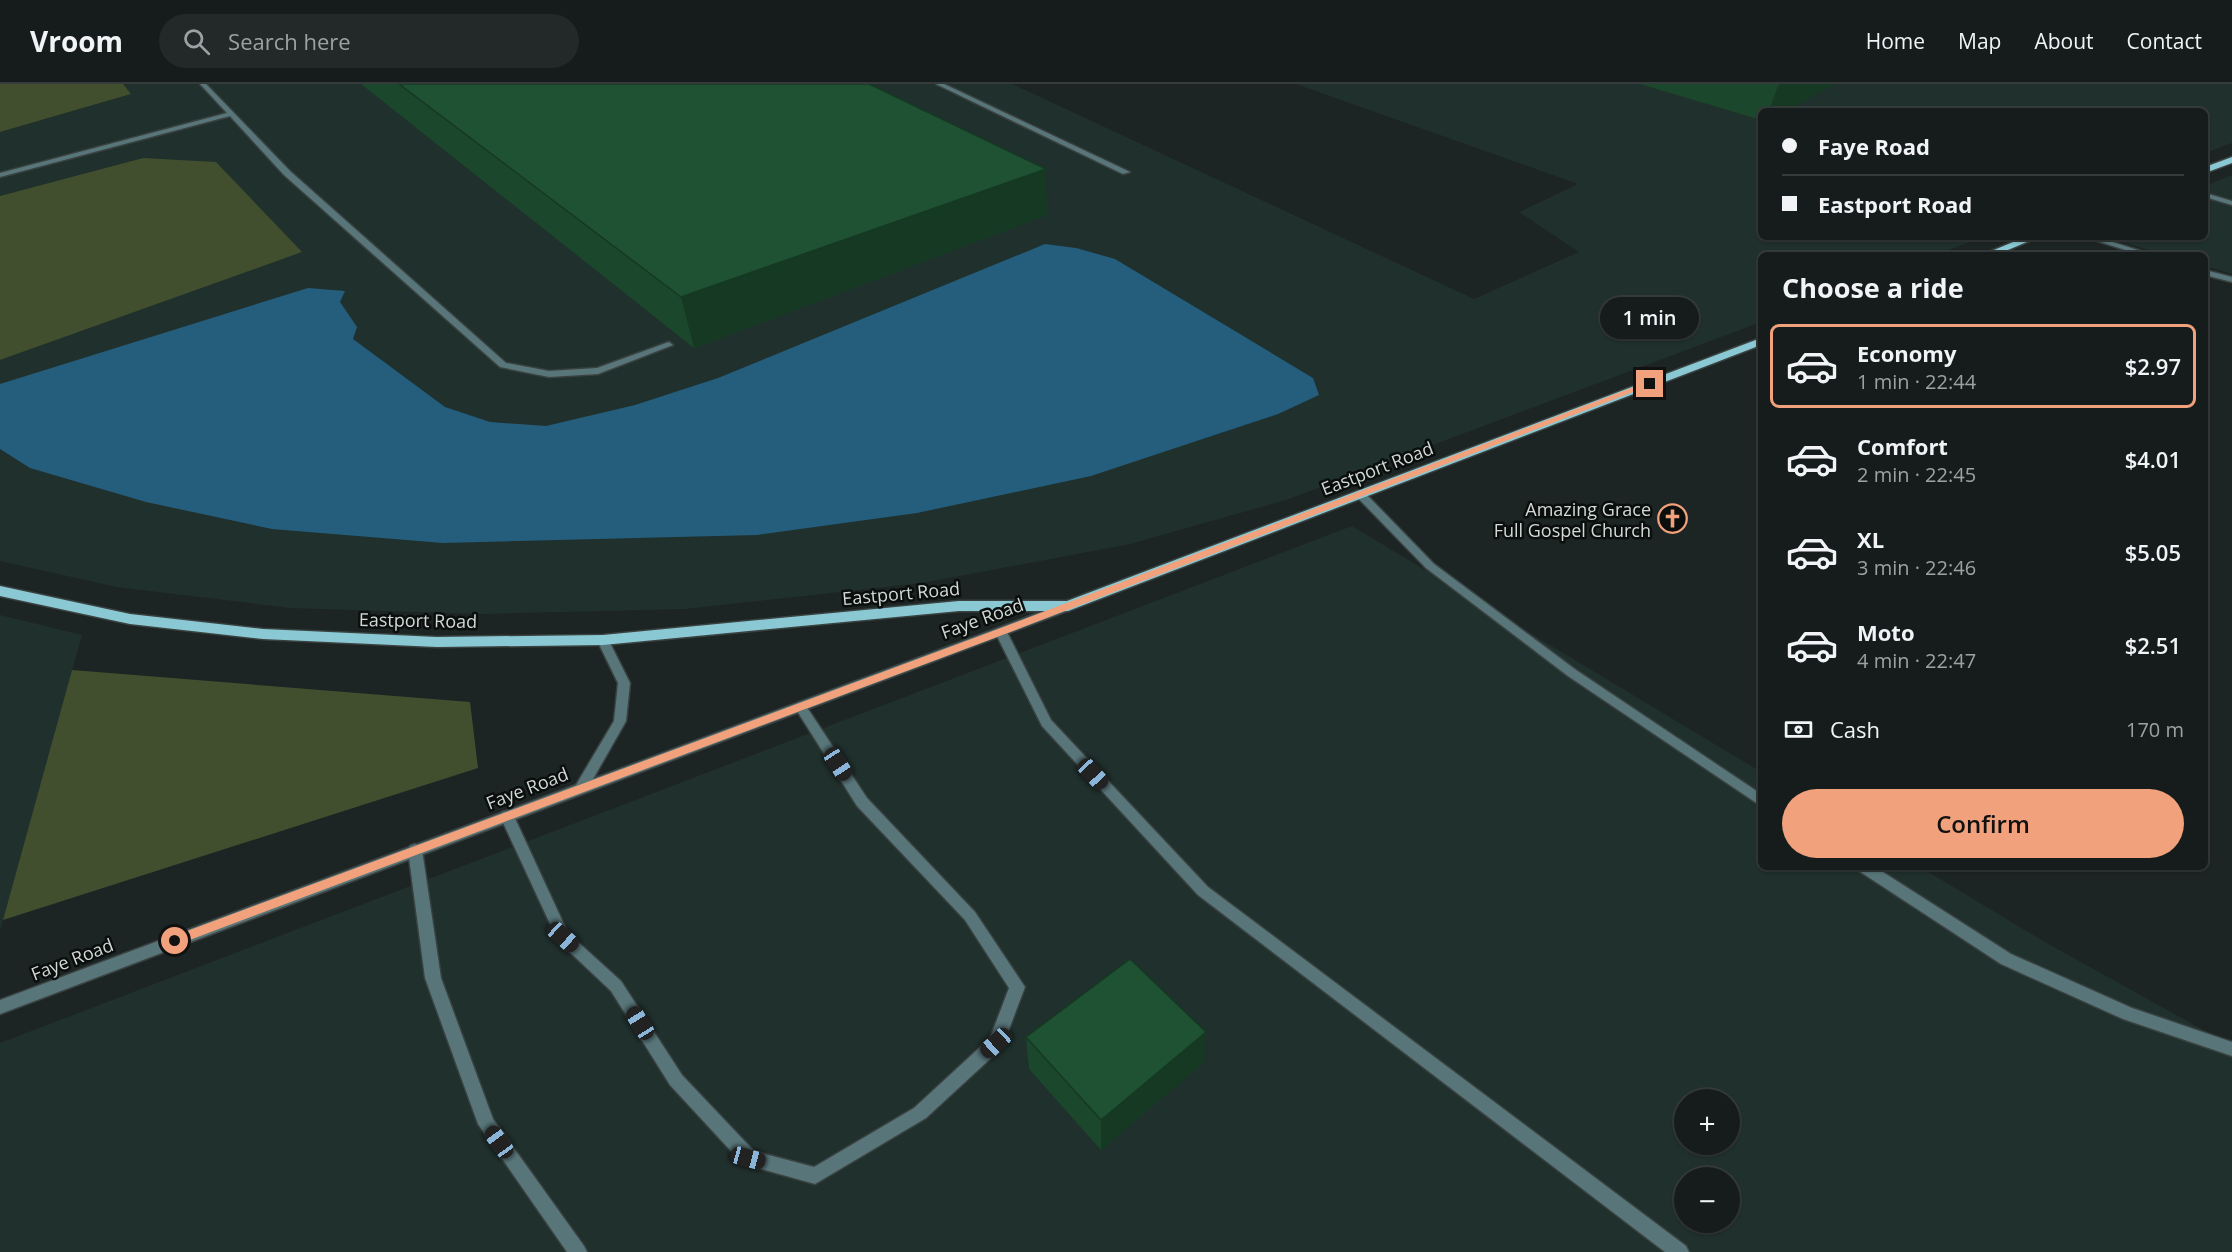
<!DOCTYPE html>
<html lang="en">
<head>
<meta charset="utf-8">
<style>
	:root { --surface:#161c1b; --page:#232928; --text:#f1f3f6; --muted:#9ea1a3; --line:#353a3a; --accent:#f1a17b }
	body { margin:0; font-family:"Open Sans",sans-serif; background:var(--page); color:var(--text); height:100vh; display:flex; flex-direction:column; font-size:22px; white-space:nowrap }
	* { box-sizing:border-box; margin:0 }
	p { font-size:20px; color:var(--muted) }
	.icon { flex:none; width:33px; height:33px; fill:none; stroke:currentColor; stroke-width:2; stroke-linecap:round; stroke-linejoin:round }
	.map { position:relative; flex:1; overflow:hidden }
	.details { position:absolute; left:1758px; top:168px; width:450px; height:618px; display:flex; flex-direction:column; background:var(--surface); border-radius:9px; box-shadow:0 2px 4px #0004,0 0 0 2px var(--line) }
	.details>* { flex:none }
	.hud { position:absolute; left:1758px; top:24px; width:450px; height:132px; border-radius:9px; box-shadow:0 2px 4px #0004,0 0 0 2px var(--line); display:grid; align-content:center; height:132px; padding:0 24px; background:var(--surface) }
	.tools { position:absolute; left:1674px; top:1005px; display:grid; gap:12px }
	.tools a { display:grid; place-items:center; width:66px; height:66px; border-radius:50%; background:var(--surface); box-shadow:0 2px 4px #0004,0 0 0 2px var(--line); font-size:30px }
	.end { position:absolute; width:27px; height:27px; margin:-14px; border:8px solid #f1a17b; background:#111; box-shadow:0 0 0 3px #111 }
	.from { border-radius:50% }
	.bubble { position:absolute; height:42px; border-radius:21px; background:var(--surface); box-shadow:0 2px 4px #0004,0 0 0 2px var(--line); font-size:20px; font-weight:600; line-height:42px; text-align:center }
	.car { position:absolute; width:18px; height:36px; margin:-18px -9px; border-radius:8px; box-shadow:0 0 4px 2px #0007; background:linear-gradient(#222 24%,#8ab4d8 0 40%,#222 0 76%,#8ab4d8 0 86%,#222 0) }
	.hud b { display:flex; align-items:center; gap:21px; height:57px; font-size:22px }
	.hud b+b { border-top:2px solid var(--line) }
	.hud i { width:15px; height:15px; background:var(--text) }
	ul { padding:0; list-style:none }
	li { display:flex; align-items:center; gap:18px; height:84px; margin:0 12px 9px; padding:0 12px; border:3px solid transparent; border-radius:9px }
	li div { flex:1 }
	li b { display:block; font-size:22px }
	li em { font-style:normal; font-weight:600 }
	li.on { border-color:var(--accent) }
	li>.icon { width:54px; height:54px; stroke-width:1.5 }
	h2 { padding:0 24px; font-size:27px; line-height:72px }
	.pay { display:flex; align-items:center; gap:15px; height:66px; padding:0 24px; font-size:22px }
	.pay p { margin-inline-start:auto }
	.cta { display:flex; gap:12px; margin-top:auto; padding:12px 24px }
	.cta a { flex:1; height:69px; border-radius:36px; background:var(--accent); color:#111; font-size:24px; font-weight:600; line-height:69px; text-align:center }
	header { display:flex; align-items:center; gap:36px; box-sizing:border-box; height:84px; padding:0 30px; background:var(--surface); border-bottom:2px solid var(--line) }
	header strong { font-size:28px }
	nav { display:flex; gap:33px; margin-inline-start:auto; font-size:21px }
	.search { width:420px; height:54px; background:var(--page); display:flex; align-items:center; gap:15px; box-sizing:border-box; padding:0 21px; border-radius:33px; color:var(--muted); font-size:22px }
	.map>svg:first-child { display:block }
	.built { fill:#20302d; fill-rule:evenodd }
	.green { fill:#414f2f }
	.water { fill:#245e7c }
	.lines { fill:none; stroke-linecap:round; stroke-linejoin:round }
	.service-casing { stroke:#3a4241; stroke-width:3 }
	.minor-casing { stroke:#3a4241; stroke-width:3 }
	.tertiary-casing { stroke:#3a4241; stroke-width:3 }
	.primary-casing { stroke:#3a4241; stroke-width:3 }
	.service { fill:#58767a; fill-rule:evenodd }
	.minor { fill:#58767a; fill-rule:evenodd }
	.tertiary { fill:#58767a; fill-rule:evenodd }
	.primary { fill:#8ac9d3; fill-rule:evenodd }
	.wall { fill:#1b472c }
	.shaded-wall { fill:#163924 }
	.building { fill:#1f5233; stroke:#163924; stroke-width:1.5 }
	.route { fill:#f1a17b }
	.labels { text-anchor:middle; dominant-baseline:central; stroke-width:5; stroke-linejoin:round; paint-order:stroke }
	.street-label { font-size:18px; fill:#d3d9d7; stroke:#0a0e0d }
	.poi-label { font-size:18px; fill:#d3d9d7; stroke:#0a0e0d; text-anchor:end }
</style>
</head>
<body>
<header>
<strong>Vroom</strong>
<div class="search"><svg class="icon" aria-label="search" viewBox="0 0 24 24"><circle cx="10" cy="10" r="6"/><path d="M15 15l6 6"/></svg>Search here</div>
<nav><a>Home</a><a>Map</a><a>About</a><a>Contact</a></nav>
</header>
<div class="map">
<svg width="2232" height="1168" viewBox="0 0 2232 1168">
	<rect width="100%" height="100%" fill="#1d2524"/>
	<path class="built" d="M123 0H1012L1474 215 1579 168 1519 128 1578 100 1296 0H2232V59L2205 69V27H1761V153H1982L1936 171H1761V238L1286 416 1130 460 922 499 685 525 482 530 290 524 117 503 0 477V276L301 168 143 74 0 112V48L131 10Z
		M2232 91V190L2205 182V171H2166L2105 153H2205V102Z
		M1352 442 1761 688V783H1920L2045 858 2232 962V1168H0V959ZM1684 1016H1730V1060H1684ZM1684 1094H1730V1138H1684Z
		M0 531 82 551 0 847Z"/>
	<path class="green" d="M0 0H123L131 10 0 48Z
		M143 74 216 78 302 168 0 276V112Z
		M72 586 470 618 478 684 3 836Z"/>
	<path class="water" d="M1045 160 1076 164 1115 175 1313 294 1319 311 1278 330 1091 392 917 429 757 451 443 459 272 445 146 418 30 384 0 365V300L308 204 345 207 340 218 357 243 353 255 445 323 490 338 546 342 635 321 718 294Z"/>
	<g class="lines">
		<defs>
			<path id="service" d="M200 0H206L290 87 506 279 549 287 597 284 666 259 669 258 673 261 598 290 549 293 500 283 284 91 230 32 0 93V89L227 29Z
				M936 0H944L1130 88 1123 90Z
				M2205 109 2232 117V121L2205 113Z
				M1361 408 1365 409 1434 480 1576 586 1761 710V722L1568 592 1426 484 1357 413 1356 411Z
				M1001 544 1007 548 1051 636 1208 803 1686 1162 1689 1168H1665L1198 811 1042 642 995 548Z
				M800 618 804 619 867 714 975 828 1025 903 1002 964 926 1034 815 1100 743 1080 670 1001 611 907 558 857 500 732 502 728 507 727 512 728 568 849 621 897 682 991 754 1067 814 1083 914 1024 990 954 1009 904 965 836 857 722 794 622Z
				M415 760 420 762 422 766 441 894 493 1035 584 1162 587 1168H567L478 1040 425 894 408 766 410 762Z
				M1857 783H1875L2011 870 2132 924 2232 958V972L2123 935 2001 880 1859 787Z"/>
			<path id="minor" d="M2085 153H2097L2153 171H2141Z
				M2205 186 2232 193V198L2205 191Z"/>
			<path id="tertiary" d="M1068 518 1072 519 1074 522 1072 525 0 930V916L576 701 614 637 618 599 597 556 599 553H607L630 599 626 637 593 695Z"/>
			<path id="primary" d="M2232 73V79L2205 89V83Z
				M2025 153H2039L1996 171H1982Z
				M1761 254V261L1068 527H959L603 561 437 563 263 555 130 540 0 512V502L130 530 263 545 437 553 603 551 959 517H1067Z"/>
		</defs>
		<use href="#service" class="service-casing"/>
		<use href="#minor" class="minor-casing"/>
		<use href="#tertiary" class="tertiary-casing"/>
		<use href="#primary" class="primary-casing"/>
		<use href="#service" class="service"/>
		<use href="#minor" class="minor"/>
		<use href="#tertiary" class="tertiary"/>
		<use href="#primary" class="primary"/>
	</g>
	<path class="wall" d="M361 0H869L1047 131 694 264Z
		M1640 0H1835L1785 27H1761V36Z
		M1026 953 1203 979 1101 1066 1029 985Z"/>
	<path class="shaded-wall" d="M1781 0H1835L1785 27H1769L1778 2Z
		M1046 85 1047 131 694 264 681 213Z
		M1206 948 1203 979 1101 1066V1036Z"/>
	<path class="building" d="M399 0H869L1046 85 681 213Z
		M1130 875 1206 948 1101 1036 1026 953Z"/>
	<path class="route" d="M1647 298 1654 300 1005 550 179 860H171L169 857 171 853 998 545Z"/>
	<defs>
		<symbol id="church-ring" viewBox="-11 -11 22 22"><circle r="9.5" fill="#0a0e0d" stroke="#f1a17b" stroke-width="1.5"/><path d="M-1.2-6h2.4v3.5h3.3v2.4h-3.3V6h-2.4V-.1h-3.3v-2.4h3.3Z" fill="#f1a17b"/></symbol>
	</defs>
	<g fill-rule="evenodd">
		<use href="#church-ring" x="1656" y="418" width="33" height="33"/>
	</g>
	<g class="labels">
		<g class="street-label">
			<text transform="translate(1377 384) rotate(-21)">Eastport Road</text>
			<text transform="translate(901 509) rotate(-5)">Eastport Road</text>
			<text transform="translate(982 534) rotate(-20)">Faye Road</text>
			<text transform="translate(418 536) rotate(1)">Eastport Road</text>
			<text transform="translate(527 704) rotate(-21)">Faye Road</text>
			<text transform="translate(72 875) rotate(-21)">Faye Road</text>
		</g>
		<g class="poi-label">
			<text x="1651" y="425">Amazing Grace<tspan x="1651" dy="21">Full Gospel Church</tspan></text>
		</g>
	</g>
</svg>
<div class="tools">
<a>+</a>
<a>−</a>
</div>
<i class="end from" style="left:175px;top:857px"></i>
<i class="end" style="left:1650px;top:300px"></i>
<div class="bubble" style="left:1600px;top:213px;width:99px">1 min</div>
<i class="car" style="left:838px;top:680px;rotate:147deg"></i>
<i class="car" style="left:1093px;top:690px;rotate:137deg"></i>
<i class="car" style="left:563px;top:853px;rotate:132deg"></i>
<i class="car" style="left:640px;top:939px;rotate:328deg"></i>
<i class="car" style="left:996px;top:959px;rotate:227deg"></i>
<i class="car" style="left:499px;top:1058px;rotate:324deg"></i>
<i class="car" style="left:748px;top:1074px;rotate:105deg"></i>
<div class="hud">
<b><i class="from"></i>Faye Road</b>
<b><i></i>Eastport Road</b>
</div>
<section class="details">
<h2>Choose a ride</h2>
<ul>
<li class="on"><svg class="icon" aria-label="car" viewBox="0 0 24 24"><path d="M5 17H2v-5l4-1 3-4h7l3 4 3 1v5h-3M9 17h6M6 11h13"/><circle cx="7" cy="17" r="2"/><circle cx="17" cy="17" r="2"/></svg><div><b>Economy</b><p>1 min · 22:44</p></div><em>$2.97</em></li>
<li><svg class="icon" aria-label="car" viewBox="0 0 24 24"><path d="M5 17H2v-5l4-1 3-4h7l3 4 3 1v5h-3M9 17h6M6 11h13"/><circle cx="7" cy="17" r="2"/><circle cx="17" cy="17" r="2"/></svg><div><b>Comfort</b><p>2 min · 22:45</p></div><em>$4.01</em></li>
<li><svg class="icon" aria-label="car" viewBox="0 0 24 24"><path d="M5 17H2v-5l4-1 3-4h7l3 4 3 1v5h-3M9 17h6M6 11h13"/><circle cx="7" cy="17" r="2"/><circle cx="17" cy="17" r="2"/></svg><div><b>XL</b><p>3 min · 22:46</p></div><em>$5.05</em></li>
<li><svg class="icon" aria-label="car" viewBox="0 0 24 24"><path d="M5 17H2v-5l4-1 3-4h7l3 4 3 1v5h-3M9 17h6M6 11h13"/><circle cx="7" cy="17" r="2"/><circle cx="17" cy="17" r="2"/></svg><div><b>Moto</b><p>4 min · 22:47</p></div><em>$2.51</em></li>
</ul>
<div class="pay"><svg class="icon" aria-label="cash" viewBox="0 0 24 24"><path d="M3 7h18v10H3z"/><circle cx="12" cy="12" r="2"/></svg>Cash<p>170 m</p></div>
<div class="cta"><a>Confirm</a></div>
</section>
</div>
</body>
</html>
